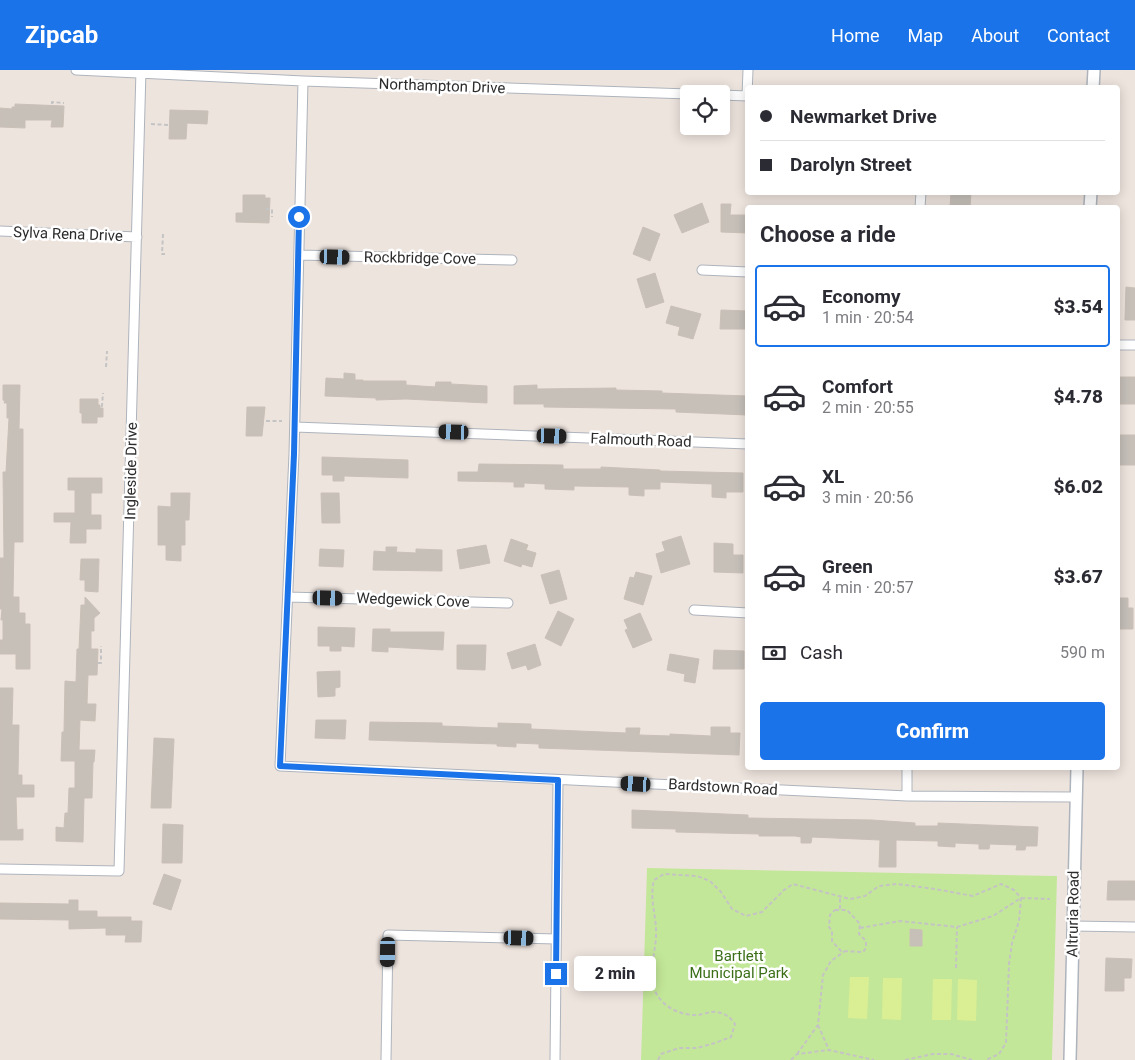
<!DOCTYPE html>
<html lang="en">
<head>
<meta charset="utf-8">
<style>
	:root { --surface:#fff; --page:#f2f2f3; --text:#2b2b33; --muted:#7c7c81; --line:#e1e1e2; --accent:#1a73e8 }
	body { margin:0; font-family:Roboto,sans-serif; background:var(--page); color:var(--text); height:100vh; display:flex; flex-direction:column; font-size:19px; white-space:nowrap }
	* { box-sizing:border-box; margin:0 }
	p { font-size:16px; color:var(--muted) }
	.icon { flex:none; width:28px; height:28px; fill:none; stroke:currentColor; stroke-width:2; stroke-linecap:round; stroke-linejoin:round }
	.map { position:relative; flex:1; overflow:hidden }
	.panel { position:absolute; left:745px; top:135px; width:375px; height:565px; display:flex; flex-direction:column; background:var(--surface); border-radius:5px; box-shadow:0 2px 12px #0003 }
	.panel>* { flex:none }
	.guide { position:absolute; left:745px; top:15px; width:375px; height:110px; border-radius:5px; box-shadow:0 2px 12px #0003; display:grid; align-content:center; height:110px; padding:0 15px; background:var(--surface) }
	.tools { position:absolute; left:680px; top:15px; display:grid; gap:10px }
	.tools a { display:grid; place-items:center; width:50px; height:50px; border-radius:5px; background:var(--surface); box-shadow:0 2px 12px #0003; font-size:25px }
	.end { position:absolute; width:22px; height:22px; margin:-11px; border:6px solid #1a73e8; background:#fff; box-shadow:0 0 0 2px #fff }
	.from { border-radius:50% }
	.bubble { position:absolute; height:35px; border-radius:5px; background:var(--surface); box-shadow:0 2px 12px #0003; font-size:16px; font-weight:800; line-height:35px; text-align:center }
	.car { position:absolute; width:15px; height:30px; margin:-15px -8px; border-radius:6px; box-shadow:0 0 4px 1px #0007; background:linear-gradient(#222 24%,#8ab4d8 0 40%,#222 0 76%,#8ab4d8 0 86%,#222 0) }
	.guide b { display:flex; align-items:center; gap:18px; height:48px; font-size:19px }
	.guide b+b { border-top:1px solid var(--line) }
	.guide i { width:12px; height:12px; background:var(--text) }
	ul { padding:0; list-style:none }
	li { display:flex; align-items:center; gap:15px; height:82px; margin:0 10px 8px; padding:0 5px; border:2px solid transparent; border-radius:5px }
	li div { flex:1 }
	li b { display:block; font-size:19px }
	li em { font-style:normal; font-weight:800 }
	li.active { border-color:var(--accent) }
	li>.icon { width:45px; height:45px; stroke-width:1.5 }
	h2 { padding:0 15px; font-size:22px; line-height:60px }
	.pay { display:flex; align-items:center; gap:12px; height:55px; padding:0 15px; font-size:19px }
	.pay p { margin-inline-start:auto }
	.action { display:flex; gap:10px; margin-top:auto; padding:10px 15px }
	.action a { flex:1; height:58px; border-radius:5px; background:var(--accent); color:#fff; font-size:20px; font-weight:800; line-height:58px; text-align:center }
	header { display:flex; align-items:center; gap:30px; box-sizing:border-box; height:70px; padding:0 25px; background:var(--accent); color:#fff }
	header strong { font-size:24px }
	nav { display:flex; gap:28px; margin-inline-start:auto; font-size:18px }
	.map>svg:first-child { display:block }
	.green { fill:#c3e798 }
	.pitch { fill:#daef94 }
	.building { fill:#c6c0b9; stroke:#cac0b7 }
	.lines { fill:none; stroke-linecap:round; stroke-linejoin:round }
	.minor-casing { stroke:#aeb4bc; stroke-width:11 }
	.tertiary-casing { stroke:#aeb4bc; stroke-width:14 }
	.path { stroke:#c4c4c4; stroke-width:2; stroke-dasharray:4 2.5; stroke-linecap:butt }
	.minor { stroke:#fff; stroke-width:9 }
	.tertiary { stroke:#fff; stroke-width:11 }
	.route { stroke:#1a73e8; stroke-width:6 }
	.labels { text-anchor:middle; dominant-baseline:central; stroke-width:5; stroke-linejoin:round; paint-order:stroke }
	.street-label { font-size:15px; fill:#2c2c2c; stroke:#fff }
	.park-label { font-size:15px; fill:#3b6f17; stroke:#fff }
</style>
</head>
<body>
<header>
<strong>Zipcab</strong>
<nav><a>Home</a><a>Map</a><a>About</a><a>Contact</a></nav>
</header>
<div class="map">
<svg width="1135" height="990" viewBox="0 0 1135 990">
	<rect width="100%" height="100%" fill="#eee4de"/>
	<path class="green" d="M647 798 1057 806 1052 990H641Z"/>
	<path class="pitch" d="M850 907H869L867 949 848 948Z
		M883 908H902L901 950 882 949Z
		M933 909H952L951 950H932Z
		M958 909 977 910 976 951 957 950Z"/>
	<path class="building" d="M15 34 64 36 63 57H51L52 50H25V58L0 57V38L12 39V37H15Z
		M170 40 208 41 207 54 187 53 186 69H169Z
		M951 122H971L970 138H950Z
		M243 125H265V128H270L269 153 236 152V143H243Z
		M702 133 709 152 682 163 674 145Z
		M721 134H731L730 145H748V163L721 162Z
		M643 157 660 164 650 191 633 184Z
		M655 203 664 232 646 238 637 209Z
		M1126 217 1135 218V250H1125Z
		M671 236 701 244 693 269 678 265 680 257 666 253Z
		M721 240 747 241V259H720Z
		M344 303 355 304V310H363V311H406V315L435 317 436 312H451V314L487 316V333L406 329 376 330V328L325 326 326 308 344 309Z
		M1120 307H1135V334H1120Z
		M3 315H20L19 359H23V472H14L13 527H19V543H25V554H30V599H16V584H0V570H3V550H1L2 539H0V488H4L3 402H6L9 348H7V333H4L5 331 3 330Z
		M537 315V319L616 318V320L662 321V323L747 326V345L676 342V339L544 337V334H514V316Z
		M80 329H98V335H100V338H103V347H97V353H82V343H80Z
		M247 337H265L262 366H246Z
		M1120 365H1135V395H1119Z
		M322 387 408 390V408L344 406V411H333V405H322Z
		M479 394 563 395V399H601V397L660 400V401L743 403V422H726V428L712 427V414L660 412V419H644V426L629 425V417L574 416V420L545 419V414L524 413V417H514V412L458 411V402H478Z
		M68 408H102V423H91V445H101V459H86V473H70L71 452H54V443H75V420H68Z
		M171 423H190L189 450H185V475H181V491L166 490V475H158V436L171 437Z
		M321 423H339L340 453H322Z
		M681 466 690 494 661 503 656 484 665 481 662 472Z
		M511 469 528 475 526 480 536 483 532 497 522 494 521 497 504 491Z
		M714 473 733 474V485H743V503L714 502Z
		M486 475 490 493 460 499 457 480Z
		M386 477H397L396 482 416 483V479L442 480V501L373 500 374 481 386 482Z
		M320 479 344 480 343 497 319 496Z
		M81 489H99L98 522 85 521V510H80Z
		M559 500 567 529 550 534 541 505Z
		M636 502 652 506 643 535 624 529 630 507 634 508Z
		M85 527 100 543 94 548V561H91V579H98L97 605H88L87 634H96L95 651 80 650 79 680H95L94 692H93L92 728H84L83 772 56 771V757L64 758 65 743H68L69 718H75V691H61L62 662H64L65 611 76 612 77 579H79L81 535H85Z
		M1118 528H1128V538H1133V559H1118Z
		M558 541 574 549 561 576 545 568Z
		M640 543 652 570 633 578 625 560 628 559 624 550Z
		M318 557 355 558 354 577 341 576V581H330V576H318Z
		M373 559H390V562H444L443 580 388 577V582L372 581Z
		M535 574 541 595 528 600 526 595 512 599 507 583Z
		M457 575H486L485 600 457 599Z
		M714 580 744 581V599H713Z
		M670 584 699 589 695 613 684 611 685 604 667 600Z
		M340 601V617L335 618V626L318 627 317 602Z
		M0 618H13L12 655H19L18 705H22V715H34V727H16L17 760 23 759V770H0Z
		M316 650H346L345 669 315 668Z
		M370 652 442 653V656L498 658V653L531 654V659L626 663V658H640L639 665 670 666V664L711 666V657H730V663H740L739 685 539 678V674L516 673V677L497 676V674L369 670Z
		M154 668 174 669 171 738H151Z
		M632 740 748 745V748L872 750 915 753V756H938V753L1038 757 1037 776H1026L1025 780H1016L1017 775 990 774 989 779H979V774L955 773V777L938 776V771L896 770V797H879L880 770 812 767 811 773H801V767L795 766H759V764L676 762V759L632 758Z
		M163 754 183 755 182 793H162Z
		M164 804 181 810 171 840 153 834Z
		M1108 811H1135V830H1107Z
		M69 830H78V841H97V847H131V851H142L141 872H125L126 865H106V858L69 859V850L0 849V833L69 834Z
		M910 859 922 860V876H910Z
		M1106 888 1132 889 1131 908H1124V921H1105Z"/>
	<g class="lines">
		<defs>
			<path id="minor" d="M76 0 303 11 689 24
				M303 11 294 384 280 696 907 726 1076 727
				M721 25 748 26
				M747 26 748 0
				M920 138 921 122
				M0 161 137 167
				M299 185 512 190
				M702 200 748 202
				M1118 275H1135
				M295 357 748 374
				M288 527 508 533
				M694 540 748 543
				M907 726V698
				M0 799 119 801 141 0
				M1073 856 1135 857
				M386 990 388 865 556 869
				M555 990 558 710"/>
			<path id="tertiary" d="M1093 18 1094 0
				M1090 138 1091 122
				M1070 990 1077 698"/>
		</defs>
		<use href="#minor" class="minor-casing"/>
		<use href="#tertiary" class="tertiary-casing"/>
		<path class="path" d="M52 34V32L64 33
			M151 54 168 55
			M266 139H272V147
			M163 164 162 184H165
			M106 297 107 281
			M101 336H102L103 323
			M266 351H282
			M98 593H101V576
			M840 839V826
			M835 840H847L860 854 859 864 866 871V878L863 882 841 881 832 871V861L829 857 830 845Z
			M860 858 900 851 957 857 993 846 1021 828 1050 829
			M956 898 957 857
			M818 955 829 980
			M797 984 818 955 823 905 831 891 845 881
			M658 990 661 984 679 978H697L715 973 731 967 735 954C730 947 726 944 717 942 711 941 704 944 698 945 677 946 654 933 652 909 651 895 655 881 656 867 657 846 649 830 654 810L664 804 697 806 710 811 721 822 732 839 746 846 762 842 784 820 793 814 850 829 865 826 879 816 897 814 935 819 973 826 1001 814 1014 820 1021 828 1019 851 1012 873 1009 894 1006 973 999 984 986 990
			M791 990 797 984 829 980 874 990
			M905 990 933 984H951L972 990"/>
		<use href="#minor" class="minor"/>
		<use href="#tertiary" class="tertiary"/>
	</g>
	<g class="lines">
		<path class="route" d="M299 147 294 384 280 696 558 710 556 904"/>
	</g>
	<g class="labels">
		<g class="street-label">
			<text transform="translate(442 16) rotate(2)">Northampton Drive</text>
			<text transform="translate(68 164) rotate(2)">Sylva Rena Drive</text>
			<text transform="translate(420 188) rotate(1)">Rockbridge Cove</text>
			<text transform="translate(641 370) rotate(2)">Falmouth Road</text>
			<text transform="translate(131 401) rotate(-89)">Ingleside Drive</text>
			<text transform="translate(413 530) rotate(2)">Wedgewick Cove</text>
			<text transform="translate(723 717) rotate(3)">Bardstown Road</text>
			<text transform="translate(1073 844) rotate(-89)">Altruria Road</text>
		</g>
		<g class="park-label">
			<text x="739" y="886">Bartlett<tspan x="739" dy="17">Municipal Park</tspan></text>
		</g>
	</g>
</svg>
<div class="tools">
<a><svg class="icon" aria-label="locate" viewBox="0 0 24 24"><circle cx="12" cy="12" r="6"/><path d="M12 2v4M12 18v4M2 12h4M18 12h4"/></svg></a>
</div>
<i class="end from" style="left:299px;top:147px"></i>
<i class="end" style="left:556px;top:904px"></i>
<div class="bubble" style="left:574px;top:886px;width:82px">2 min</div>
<i class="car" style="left:335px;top:187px;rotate:92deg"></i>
<i class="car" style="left:454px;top:362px;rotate:272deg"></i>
<i class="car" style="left:552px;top:366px;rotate:92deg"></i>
<i class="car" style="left:328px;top:528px;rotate:91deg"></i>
<i class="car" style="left:636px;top:714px;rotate:273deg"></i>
<i class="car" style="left:519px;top:868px;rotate:92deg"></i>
<i class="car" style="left:388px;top:882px;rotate:181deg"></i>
<div class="guide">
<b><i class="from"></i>Newmarket Drive</b>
<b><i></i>Darolyn Street</b>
</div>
<section class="panel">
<h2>Choose a ride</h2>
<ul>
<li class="active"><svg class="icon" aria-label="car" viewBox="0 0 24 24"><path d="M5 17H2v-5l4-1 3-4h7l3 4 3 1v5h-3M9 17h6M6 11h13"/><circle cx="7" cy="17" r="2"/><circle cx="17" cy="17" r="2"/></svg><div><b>Economy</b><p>1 min · 20:54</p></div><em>$3.54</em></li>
<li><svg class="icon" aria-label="car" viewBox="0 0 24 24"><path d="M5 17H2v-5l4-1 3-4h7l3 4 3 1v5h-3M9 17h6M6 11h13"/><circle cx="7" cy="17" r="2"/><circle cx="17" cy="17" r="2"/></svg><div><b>Comfort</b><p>2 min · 20:55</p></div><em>$4.78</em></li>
<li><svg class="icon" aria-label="car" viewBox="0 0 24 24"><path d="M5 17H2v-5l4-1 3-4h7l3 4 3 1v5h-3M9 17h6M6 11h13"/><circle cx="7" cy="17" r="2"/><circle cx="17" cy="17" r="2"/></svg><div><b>XL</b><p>3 min · 20:56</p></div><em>$6.02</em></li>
<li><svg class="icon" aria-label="car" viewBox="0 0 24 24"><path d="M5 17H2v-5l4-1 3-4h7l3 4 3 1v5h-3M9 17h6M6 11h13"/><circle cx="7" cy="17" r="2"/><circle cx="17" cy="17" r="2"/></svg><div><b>Green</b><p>4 min · 20:57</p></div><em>$3.67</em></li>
</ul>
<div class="pay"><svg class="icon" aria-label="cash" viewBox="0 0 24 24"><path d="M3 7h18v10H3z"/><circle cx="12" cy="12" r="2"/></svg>Cash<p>590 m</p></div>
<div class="action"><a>Confirm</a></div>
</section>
</div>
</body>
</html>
